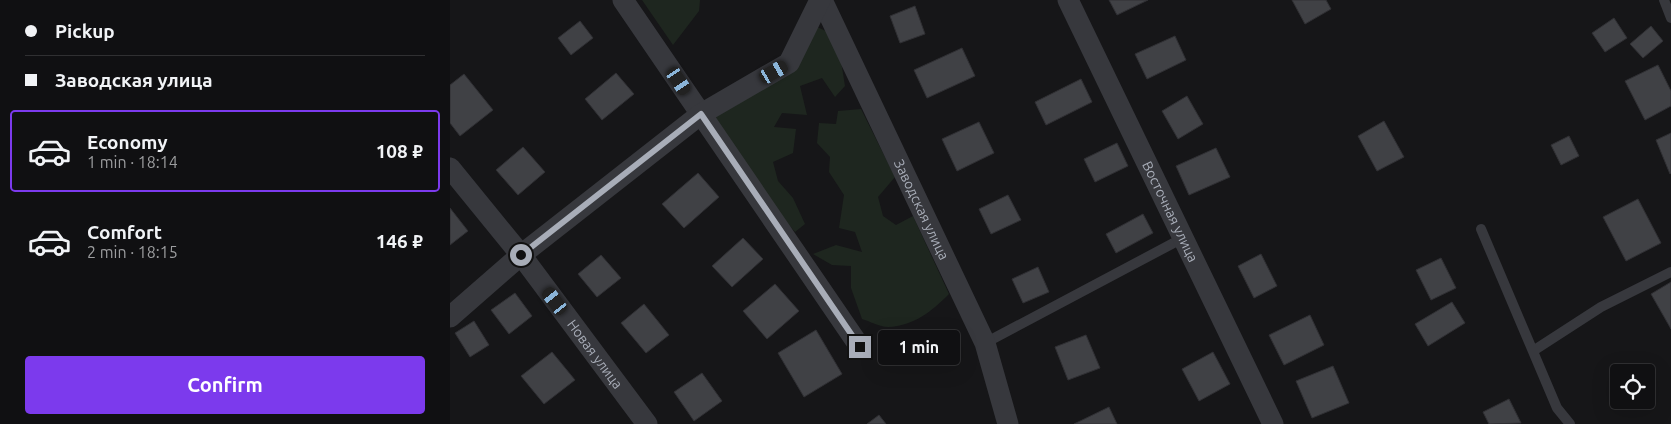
<!DOCTYPE html>
<html lang="en">
<head>
<meta charset="utf-8">
<style>
	:root { --surface:#101012; --page:#19191b; --text:#f1f3f6; --muted:#9c9d9f; --line:#303032; --accent:#7c3aed }
	body { margin:0; font-family:Ubuntu,sans-serif; background:var(--page); color:var(--text); height:100vh; display:flex; flex-direction:column; font-size:19px; white-space:nowrap }
	* { box-sizing:border-box; margin:0 }
	p { font-size:16px; color:var(--muted) }
	.icon { flex:none; width:28px; height:28px; fill:none; stroke:currentColor; stroke-width:2; stroke-linecap:round; stroke-linejoin:round }
	.map { position:relative; flex:1; overflow:hidden }
	.details { display:flex; flex-direction:column; background:var(--surface); width:450px }
	.details>* { flex:none }
	.top-card { display:grid; align-content:center; height:110px; padding:0 25px; background:var(--surface) }
	.fabs { position:absolute; left:1160px; top:364px; display:grid; gap:10px }
	.fabs a { display:grid; place-items:center; width:45px; height:45px; border-radius:5px; background:var(--surface); box-shadow:0 5px 20px #0002,0 0 0 1px var(--line); font-size:25px }
	.end { position:absolute; width:22px; height:22px; margin:-11px; border:6px solid #a8adb8; background:#111; box-shadow:0 0 0 2px #111 }
	.from { border-radius:50% }
	.bubble { position:absolute; height:35px; border-radius:5px; background:var(--surface); box-shadow:0 5px 20px #0002,0 0 0 1px var(--line); font-size:16px; font-weight:600; line-height:35px; text-align:center }
	.car { position:absolute; width:15px; height:30px; margin:-15px -8px; border-radius:6px; box-shadow:0 0 4px 1px #0007; background:linear-gradient(#222 24%,#8ab4d8 0 40%,#222 0 76%,#8ab4d8 0 86%,#222 0) }
	.top-card b { display:flex; align-items:center; gap:18px; height:48px; font-size:19px }
	.top-card b+b { border-top:1px solid var(--line) }
	.top-card i { width:12px; height:12px; background:var(--text) }
	ul { padding:0; list-style:none }
	li { display:flex; align-items:center; gap:15px; height:82px; margin:0 10px 8px; padding:0 15px; border:2px solid transparent; border-radius:5px }
	li div { flex:1 }
	li b { display:block; font-size:19px }
	li em { font-style:normal; font-weight:600 }
	li.active { border-color:var(--accent) }
	li>.icon { width:45px; height:45px; stroke-width:1.5 }
	.primary-button { display:flex; gap:10px; margin-top:auto; padding:10px 25px }
	.primary-button a { flex:1; height:58px; border-radius:5px; background:var(--accent); color:#fff; font-size:20px; font-weight:600; line-height:58px; text-align:center }
	main { display:flex; flex:1; min-height:0 }
	.map>svg:first-child { display:block }
	.green { fill:#1e261f }
	.building { fill:#404145; stroke:#303034 }
	.lines { fill:none; stroke-linecap:round; stroke-linejoin:round }
	.lane { stroke:#37383d; stroke-width:10 }
	.street { stroke:#37383d; stroke-width:21 }
	.route { stroke:#a8adb8; stroke-width:6 }
	.labels { text-anchor:middle; dominant-baseline:central; stroke-width:4; stroke-linejoin:round; paint-order:stroke }
	.street-label { font-size:14px; fill:#a8adb8; stroke:#111113 }
</style>
</head>
<body>
<main>
<section class="details">
<div class="top-card">
<b><i class="from"></i>Pickup</b>
<b><i></i>Заводская улица</b>
</div>
<ul>
<li class="active"><svg class="icon" aria-label="car" viewBox="0 0 24 24"><path d="M5 17H2v-5l4-1 3-4h7l3 4 3 1v5h-3M9 17h6M6 11h13"/><circle cx="7" cy="17" r="2"/><circle cx="17" cy="17" r="2"/></svg><div><b>Economy</b><p>1 min · 18:14</p></div><em>108 ₽</em></li>
<li><svg class="icon" aria-label="car" viewBox="0 0 24 24"><path d="M5 17H2v-5l4-1 3-4h7l3 4 3 1v5h-3M9 17h6M6 11h13"/><circle cx="7" cy="17" r="2"/><circle cx="17" cy="17" r="2"/></svg><div><b>Comfort</b><p>2 min · 18:15</p></div><em>146 ₽</em></li>
</ul>
<div class="primary-button"><a>Confirm</a></div>
</section>
<div class="map">
<svg width="1221" height="424" viewBox="0 0 1221 424">
	<rect width="100%" height="100%" fill="#161618"/>
	<path class="green" d="M192 0H250L249 11 223 45Z
		M367 27 378 32 391 61 395 86 385 97 372 78 350 86 357 115 332 113 324 127 346 129 343 153 323 162 328 181 343 198 355 224 345 232 279 157 264 113Z
		M411 109 445 177 428 197 433 216 446 225 463 216 499 294C482 311 464 326 438 327 430 327 419 321 412 319L401 288V266L382 265 363 254 386 245 412 252 405 232 389 228 394 195 379 172 380 157 367 143 369 123 386 124 388 111Z"/>
	<path class="building" d="M659 0H698L667 15Z
		M842 0H876L881 9 855 24Z
		M465 6 475 34 450 43 440 16Z
		M1164 18 1177 38 1155 52 1142 33Z
		M130 21 143 38 121 55 108 38Z
		M1201 26 1213 41 1193 58 1180 44Z
		M725 36 736 60 697 79 685 54Z
		M512 48 525 76 477 98 464 70Z
		M1208 65 1221 91V106L1195 120 1175 81Z
		M166 73 184 94 152 120 135 99Z
		M14 74 43 110 10 136 0 123V85Z
		M631 79 642 102 596 125 585 102Z
		M737 96 753 124 728 139 712 111Z
		M934 121 954 157 927 171 908 136Z
		M529 122 544 153 507 171 492 139Z
		M1221 133V173L1220 174 1206 140Z
		M1119 136 1129 156 1111 165 1101 145Z
		M667 143 678 166 645 182 634 159Z
		M73 147 95 172 68 195 46 170Z
		M766 148 780 177 739 195 726 166Z
		M248 173 269 197 234 228 212 204Z
		M558 195 571 220 541 234 529 209Z
		M1188 199 1211 243 1176 261 1153 217Z
		M0 208 18 231 0 245Z
		M693 214 703 233 666 253 656 234Z
		M293 238 313 259 282 287 262 266Z
		M811 254 827 286 804 298 788 266Z
		M151 255 171 278 147 297 128 274Z
		M991 258 1006 288 981 300 966 270Z
		M588 267 599 292 573 303 562 279Z
		M1221 282V329L1201 294Z
		M325 284 349 311 317 339 293 311Z
		M65 293 82 316 59 334 41 310Z
		M1002 302 1015 323 978 346 965 324Z
		M194 304 219 335 196 353 171 323Z
		M860 315 874 345 834 365 819 335Z
		M24 321 39 345 20 357 5 333Z
		M366 330 392 374 354 397 328 353Z
		M636 335 650 368 618 380 605 347Z
		M102 352 125 380 94 404 71 376Z
		M763 352 780 384 749 401 732 369Z
		M883 366 899 403 862 418 846 381Z
		M252 373 272 401 244 421 224 392Z
		M1059 399 1071 423 1039 424 1033 412Z
		M659 407 667 424H624Z
		M429 415 436 424H417Z"/>
	<g class="lines">
		<path class="lane" d="M1214 0 1221 18
			M1031 229 1107 408 1120 424
			M535 343 733 238
			M1083 351 1151 307 1221 272"/>
		<g class="street">
			<path d="M173 0 410 347"/>
			<path id="s1" d="M372 0 535 343 558 424"/>
			<path id="s2" d="M618 0 823 424"/>
			<path id="s3" d="M0 168 71 255 197 424"/>
			<path d="M0 317 71 255 251 114 339 63 370 0"/>
		</g>
	</g>
	<g class="lines">
		<path class="route" d="M71 255 251 114 410 347"/>
	</g>
	<g class="labels">
		<g class="street-label">
			<text stroke="none"><textPath href="#s1" startOffset="232">Заводская улица</textPath></text>
			<text stroke="none"><textPath href="#s2" startOffset="235">Восточная улица</textPath></text>
			<text stroke="none"><textPath href="#s3" startOffset="236">Новая улица</textPath></text>
		</g>
	</g>
</svg>
<div class="fabs">
<a><svg class="icon" aria-label="locate" viewBox="0 0 24 24"><circle cx="12" cy="12" r="6"/><path d="M12 2v4M12 18v4M2 12h4M18 12h4"/></svg></a>
</div>
<i class="end from" style="left:71px;top:255px"></i>
<i class="end" style="left:410px;top:347px"></i>
<div class="bubble" style="left:428px;top:330px;width:82px">1 min</div>
<i class="car" style="left:324px;top:72px;rotate:60deg"></i>
<i class="car" style="left:229px;top:81px;rotate:146deg"></i>
<i class="car" style="left:105px;top:301px;rotate:323deg"></i>
</div>
</main>
</body>
</html>
